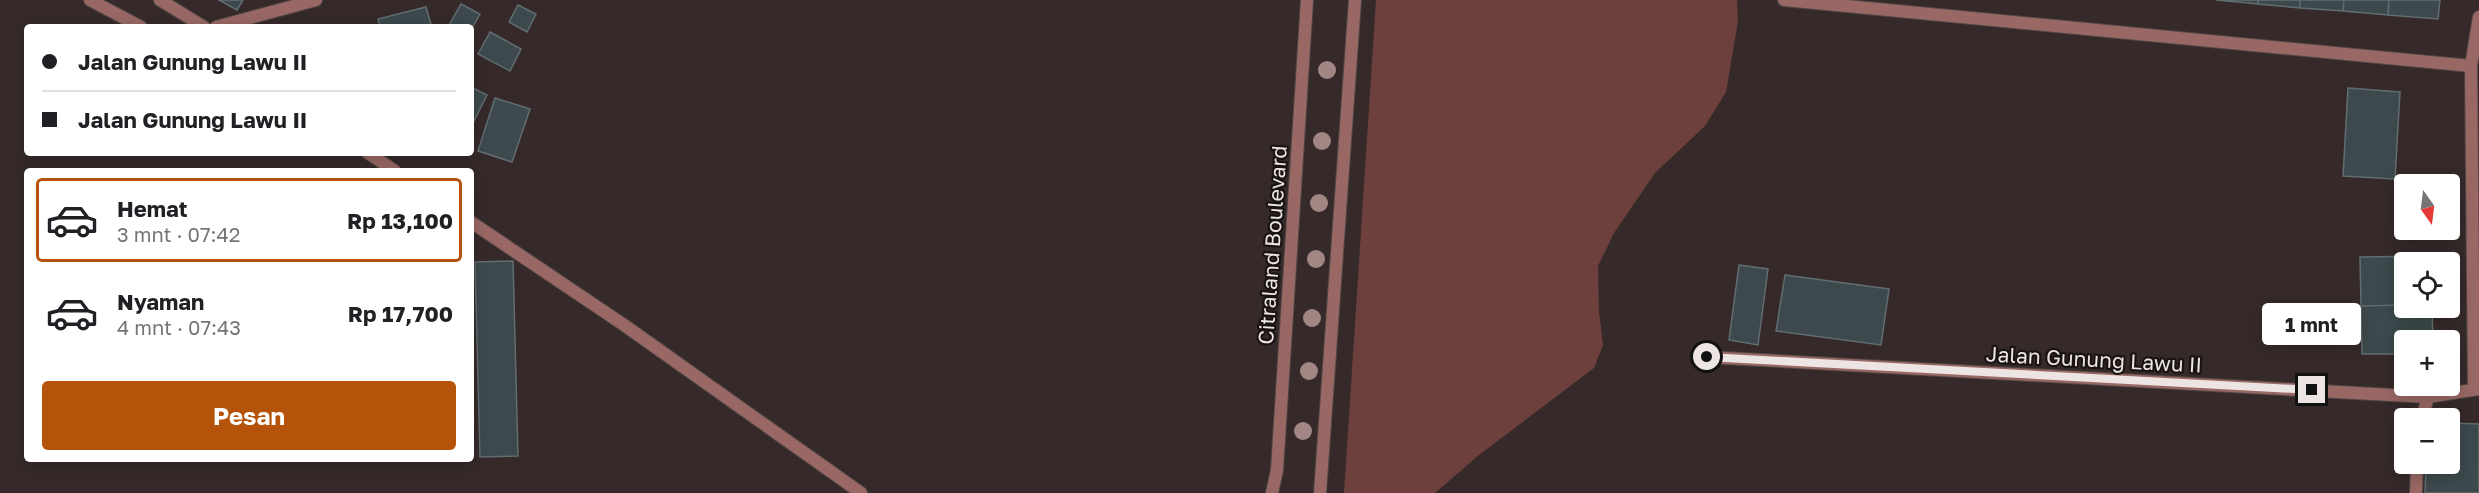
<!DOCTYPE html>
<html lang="id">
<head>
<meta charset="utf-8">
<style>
	:root { --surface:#fff; --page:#f6f6f6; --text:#202124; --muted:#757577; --line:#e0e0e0; --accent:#b45309 }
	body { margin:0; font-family:"Golos Text",sans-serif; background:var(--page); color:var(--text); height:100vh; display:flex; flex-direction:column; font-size:22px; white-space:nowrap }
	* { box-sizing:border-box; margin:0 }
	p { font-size:20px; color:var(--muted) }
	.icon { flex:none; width:33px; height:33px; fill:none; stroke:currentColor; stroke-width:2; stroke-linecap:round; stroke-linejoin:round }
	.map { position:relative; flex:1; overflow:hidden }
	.sheet { position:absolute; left:24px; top:168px; width:450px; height:294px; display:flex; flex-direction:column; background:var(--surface); border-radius:6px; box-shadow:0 3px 15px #0003 }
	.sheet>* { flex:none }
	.top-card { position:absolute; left:24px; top:24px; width:450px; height:132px; border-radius:6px; box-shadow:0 3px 15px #0003; display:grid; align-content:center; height:132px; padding:0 18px; background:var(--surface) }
	.needle { width:39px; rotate:166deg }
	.buttons { position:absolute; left:2394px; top:174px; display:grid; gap:12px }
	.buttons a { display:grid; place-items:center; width:66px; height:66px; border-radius:6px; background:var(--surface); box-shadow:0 3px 15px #0003; font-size:30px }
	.end { position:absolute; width:27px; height:27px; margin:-14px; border:8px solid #ece5e4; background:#111; box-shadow:0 0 0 3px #111 }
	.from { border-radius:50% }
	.bubble { position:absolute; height:42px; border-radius:6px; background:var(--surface); box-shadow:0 3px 15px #0003; font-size:20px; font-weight:700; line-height:42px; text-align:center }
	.top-card b { display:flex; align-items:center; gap:21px; height:57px; font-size:22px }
	.top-card b+b { border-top:2px solid var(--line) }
	.top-card i { width:15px; height:15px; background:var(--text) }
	ul { padding:10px 0 0; list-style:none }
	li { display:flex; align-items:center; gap:18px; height:84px; margin:0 12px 9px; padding:0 6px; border:3px solid transparent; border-radius:6px }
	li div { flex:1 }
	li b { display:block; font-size:22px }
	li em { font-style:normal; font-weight:700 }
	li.current { border-color:var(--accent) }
	li>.icon { width:54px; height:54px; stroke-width:1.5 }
	.cta { display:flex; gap:12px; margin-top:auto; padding:12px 18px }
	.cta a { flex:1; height:69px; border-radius:6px; background:var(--accent); color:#fff; font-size:24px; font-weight:700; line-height:69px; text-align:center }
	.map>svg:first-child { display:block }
	.green { fill:#6d403d }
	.building { fill:#3d494c; stroke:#616d71; stroke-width:1.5 }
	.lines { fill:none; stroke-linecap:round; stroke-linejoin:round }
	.street-casing { stroke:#524847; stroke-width:14 }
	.street { stroke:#996864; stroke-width:12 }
	.tree { fill:#a18684 }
	.route { stroke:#ece5e4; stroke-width:8 }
	.labels { text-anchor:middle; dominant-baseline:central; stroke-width:4.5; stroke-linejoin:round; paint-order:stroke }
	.street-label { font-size:21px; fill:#ece5e4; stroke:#191413 }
</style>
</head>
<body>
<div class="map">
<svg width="2479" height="493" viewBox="0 0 2479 493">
	<rect width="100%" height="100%" fill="#352a29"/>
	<path class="green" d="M1376 0H1737L1738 21 1726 92 1705 126 1655 173 1614 233 1598 266 1599 312 1603 345 1594 368 1479 455 1435 493H1344Z"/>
	<path class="building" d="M219 0H243L237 10Z
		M2216 0H2258V4Z
		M2258 0H2300V8L2258 4Z
		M2300 0H2344L2343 11 2300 8Z
		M2344 0H2389L2388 15 2343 11Z
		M2389 0H2440L2438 19 2388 15Z
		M461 4 480 14 471 30V27H448Z
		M518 5 536 14 527 32 509 22Z
		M426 7 431 24 419 27H380L378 19Z
		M490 32 521 49 510 71 478 54Z
		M471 87 487 95 471 127Z
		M2348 88 2400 92 2395 179 2343 176Z
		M495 98 530 109 512 162 478 151Z
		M2432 256V262H2404V305L2361 306 2360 257Z
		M513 261 518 456 480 457 475 262Z
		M1739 265 1768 269 1758 345 1729 340Z
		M1785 275 1889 289 1881 345 1776 331Z
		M2404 305V308H2432L2433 340H2404V354H2362L2361 306Z
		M2450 423 2479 424V493H2425L2426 464H2450Z"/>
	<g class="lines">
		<defs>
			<path id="street" d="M90 0 141 27
				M160 0 204 27
				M1784 0 2471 66
				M216 27 316 0
				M368 153 395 171
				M471 222 624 325 861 493
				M1707 357 2428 397 2479 389
				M2474 389 2471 66 2479 17
				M2422 418 2428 397
				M1272 493 1277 470 1307 0
				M1320 493 1355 0
				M2416 493 2417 464"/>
		</defs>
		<use href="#street" class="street-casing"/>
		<use href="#street" class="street"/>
	</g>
	<g class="tree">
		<circle cx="1327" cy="70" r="9"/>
		<circle cx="1322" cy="141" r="9"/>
		<circle cx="1319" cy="203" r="9"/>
		<circle cx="1316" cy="259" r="9"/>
		<circle cx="1312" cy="318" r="9"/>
		<circle cx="1309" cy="371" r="9"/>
		<circle cx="1303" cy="431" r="9"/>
	</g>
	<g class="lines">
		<path class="route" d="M1707 357 2312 390"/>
	</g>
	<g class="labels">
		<g class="street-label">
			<text transform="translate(1272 245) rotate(-86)">Citraland Boulevard</text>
			<text transform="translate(2094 359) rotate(3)">Jalan Gunung Lawu II</text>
		</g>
	</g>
</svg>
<div class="buttons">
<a><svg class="needle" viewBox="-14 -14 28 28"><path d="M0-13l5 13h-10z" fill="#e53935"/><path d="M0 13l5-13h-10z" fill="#757577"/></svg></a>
<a><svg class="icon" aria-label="locate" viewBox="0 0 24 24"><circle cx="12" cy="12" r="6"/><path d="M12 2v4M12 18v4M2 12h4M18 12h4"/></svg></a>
<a>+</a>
<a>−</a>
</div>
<i class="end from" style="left:1707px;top:357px"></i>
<i class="end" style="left:2312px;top:390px"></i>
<div class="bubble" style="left:2262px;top:303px;width:99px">1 mnt</div>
<div class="top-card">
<b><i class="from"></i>Jalan Gunung Lawu II</b>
<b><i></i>Jalan Gunung Lawu II</b>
</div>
<section class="sheet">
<ul>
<li class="current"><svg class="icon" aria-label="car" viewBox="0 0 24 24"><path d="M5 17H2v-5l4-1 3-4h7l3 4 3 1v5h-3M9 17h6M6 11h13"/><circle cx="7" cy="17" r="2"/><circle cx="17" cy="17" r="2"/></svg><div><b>Hemat</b><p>3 mnt · 07:42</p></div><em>Rp 13,100</em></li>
<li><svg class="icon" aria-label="car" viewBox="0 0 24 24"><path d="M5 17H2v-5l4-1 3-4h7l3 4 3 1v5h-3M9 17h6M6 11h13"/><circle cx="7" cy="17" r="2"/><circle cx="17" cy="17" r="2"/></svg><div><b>Nyaman</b><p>4 mnt · 07:43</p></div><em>Rp 17,700</em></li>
</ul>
<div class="cta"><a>Pesan</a></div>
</section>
</div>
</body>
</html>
